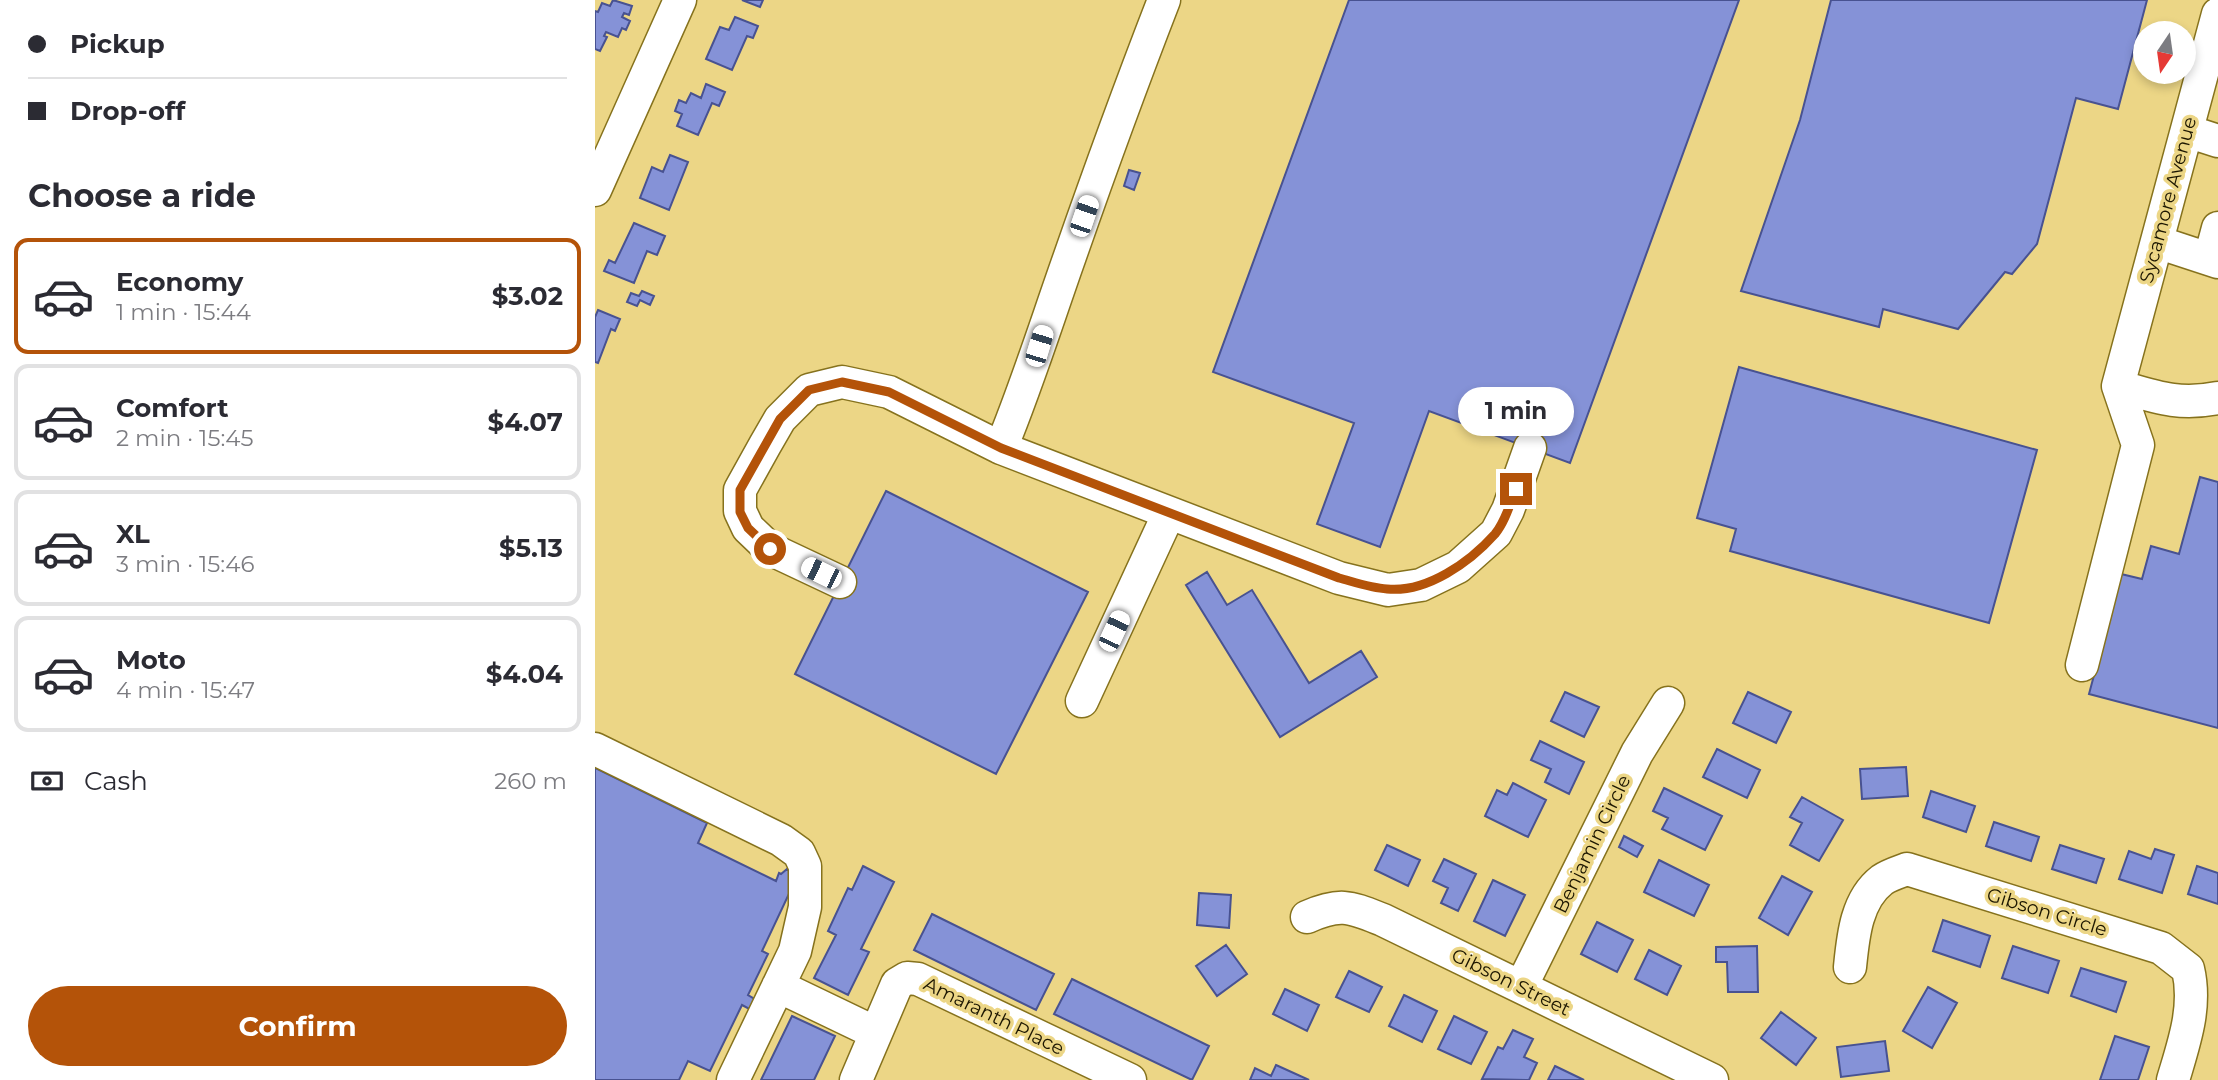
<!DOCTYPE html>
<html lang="en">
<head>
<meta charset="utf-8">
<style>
	:root { --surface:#fff; --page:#f2f2f3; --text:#2b2b33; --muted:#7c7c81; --line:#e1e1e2; --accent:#b45309 }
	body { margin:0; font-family:Montserrat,sans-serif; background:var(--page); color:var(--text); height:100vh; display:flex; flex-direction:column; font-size:26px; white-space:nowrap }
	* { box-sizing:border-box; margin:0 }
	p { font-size:23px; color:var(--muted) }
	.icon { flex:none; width:38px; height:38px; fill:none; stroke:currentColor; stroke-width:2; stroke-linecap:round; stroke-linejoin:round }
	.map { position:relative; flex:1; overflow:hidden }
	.details { display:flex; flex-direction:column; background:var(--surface); width:595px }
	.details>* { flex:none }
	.hud { display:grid; align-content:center; height:154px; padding:0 28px; background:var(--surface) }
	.needle { width:46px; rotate:193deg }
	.fabs { position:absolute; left:1538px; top:21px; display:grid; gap:14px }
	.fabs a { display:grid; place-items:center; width:63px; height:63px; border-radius:50%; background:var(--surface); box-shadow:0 4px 10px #0003; font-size:35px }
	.end { position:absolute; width:32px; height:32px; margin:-16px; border:9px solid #b45309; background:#fff; box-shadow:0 0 0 4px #fff }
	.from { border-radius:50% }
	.bubble { position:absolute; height:49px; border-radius:24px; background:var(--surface); box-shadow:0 4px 10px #0003; font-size:23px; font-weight:700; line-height:49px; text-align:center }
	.car { position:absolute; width:21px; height:42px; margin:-21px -10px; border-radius:9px; box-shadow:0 0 5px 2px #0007; background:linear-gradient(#fff 24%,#345 0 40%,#fff 0 76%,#345 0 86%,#fff 0) }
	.hud b { display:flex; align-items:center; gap:24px; height:66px; font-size:26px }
	.hud b+b { border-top:2px solid var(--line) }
	.hud i { width:18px; height:18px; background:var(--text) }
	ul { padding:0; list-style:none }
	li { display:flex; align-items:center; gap:21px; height:116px; margin:0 14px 10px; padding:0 14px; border:4px solid var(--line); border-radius:14px }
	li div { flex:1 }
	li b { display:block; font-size:26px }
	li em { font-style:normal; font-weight:700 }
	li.selected { border-color:var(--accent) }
	li>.icon { width:63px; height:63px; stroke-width:1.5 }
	h2 { padding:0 28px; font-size:32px; line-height:84px }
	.pay { display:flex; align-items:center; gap:18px; height:77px; padding:0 28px; font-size:26px }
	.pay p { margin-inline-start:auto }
	.button { display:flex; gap:14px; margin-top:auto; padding:14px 28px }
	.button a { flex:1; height:80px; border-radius:42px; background:var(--accent); color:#fff; font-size:28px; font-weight:700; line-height:80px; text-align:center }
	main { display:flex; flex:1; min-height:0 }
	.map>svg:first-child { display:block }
	.building { fill:#8592d7; stroke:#485291; stroke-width:2 }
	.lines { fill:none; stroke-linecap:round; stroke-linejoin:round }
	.minor-casing { stroke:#86721d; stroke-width:35 }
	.minor { stroke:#fff; stroke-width:32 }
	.route { stroke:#b45309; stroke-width:9 }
	.labels { text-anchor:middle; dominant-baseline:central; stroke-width:7; stroke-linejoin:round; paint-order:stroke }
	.street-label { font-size:19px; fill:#1c1600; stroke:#ecd686 }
</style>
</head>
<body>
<main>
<section class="details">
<div class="hud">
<b><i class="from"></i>Pickup</b>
<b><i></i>Drop-off</b>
</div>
<h2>Choose a ride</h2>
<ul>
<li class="selected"><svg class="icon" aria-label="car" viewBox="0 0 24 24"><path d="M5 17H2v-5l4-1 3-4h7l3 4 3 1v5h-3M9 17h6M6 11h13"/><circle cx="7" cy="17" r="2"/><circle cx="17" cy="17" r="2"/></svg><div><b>Economy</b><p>1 min · 15:44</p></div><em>$3.02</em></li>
<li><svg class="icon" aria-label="car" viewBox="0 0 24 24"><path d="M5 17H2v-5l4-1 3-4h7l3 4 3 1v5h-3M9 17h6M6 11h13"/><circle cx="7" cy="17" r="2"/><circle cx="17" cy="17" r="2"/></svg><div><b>Comfort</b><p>2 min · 15:45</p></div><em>$4.07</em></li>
<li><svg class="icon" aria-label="car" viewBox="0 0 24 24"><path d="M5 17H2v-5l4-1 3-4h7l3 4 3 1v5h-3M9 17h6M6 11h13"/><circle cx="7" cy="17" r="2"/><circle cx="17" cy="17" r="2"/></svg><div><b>XL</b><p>3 min · 15:46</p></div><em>$5.13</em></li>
<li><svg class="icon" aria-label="car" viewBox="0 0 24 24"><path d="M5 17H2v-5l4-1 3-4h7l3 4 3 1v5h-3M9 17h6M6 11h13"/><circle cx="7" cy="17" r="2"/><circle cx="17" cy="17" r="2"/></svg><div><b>Moto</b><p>4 min · 15:47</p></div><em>$4.04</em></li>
</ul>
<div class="pay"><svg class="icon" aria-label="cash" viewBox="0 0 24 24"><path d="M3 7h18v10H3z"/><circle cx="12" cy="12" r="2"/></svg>Cash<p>260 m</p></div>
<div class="button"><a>Confirm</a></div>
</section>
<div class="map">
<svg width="1623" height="1080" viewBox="0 0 1623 1080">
	<rect width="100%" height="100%" fill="#ecd686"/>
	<path class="building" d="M18 0 37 6 34 15 29 13 27 17 35 21 31 30 27 28 23 37 11 32 9 36 12 37 5 51 0 49V11L3 12 7 3 15 6Z
		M147 0H168L165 7Z
		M754 0H1144L975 463 834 411 785 547 722 524 759 423 618 372Z
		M1236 0H1552L1523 109 1481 98 1442 244 1417 274 1410 272 1363 329 1288 309 1284 327 1146 291 1205 120Z
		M140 17 163 26 158 38 152 36 137 70 111 59 125 27 134 30Z
		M111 84 130 92 124 106 117 103 103 135 82 126 87 114 80 111 84 100 91 103 96 93 106 98Z
		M75 155 93 162 74 210 45 198 57 167 68 172Z
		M534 170 545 173 539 190 529 186Z
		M39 223 70 236 62 255 52 251 39 283 9 271 14 260 20 263Z
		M47 291 59 296 55 305 45 300 42 306 32 302 36 293 44 296Z
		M3 310 25 319 20 331 16 329 3 363 0 362V317Z
		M1144 367 1442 450 1394 623 1135 551 1141 529 1102 518Z
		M1605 477 1623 482V728L1494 694 1526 574 1547 579 1556 546 1584 554Z
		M291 491 493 592 401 774 200 674Z
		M612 572 632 605 657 590 714 683 766 651 782 677 685 737 591 585Z
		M970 692 1004 707 989 737 956 721Z
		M1153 692 1196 712 1181 743 1138 723Z
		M945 741 989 762 974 794 950 782 956 769 936 760Z
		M1122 749 1165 770 1152 798 1108 777Z
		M1311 767 1313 796 1267 799 1265 769Z
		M0 768 112 823 103 843 181 881 184 873 186 874 192 869 199 873 200 881 167 951 173 954 153 995 163 1001 158 1011 147 1005 115 1071 93 1061 84 1080H0Z
		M918 783 951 800 933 837 890 816 902 790 912 795Z
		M1069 788 1127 816 1110 850 1067 829 1073 818 1058 811Z
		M1336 791 1380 806 1371 832 1328 817Z
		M1207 797 1248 820 1224 861 1195 845 1207 823 1195 817Z
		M1399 822 1444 837 1436 861 1391 846Z
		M1029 836 1048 846 1042 857 1024 847Z
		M792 845 825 860 813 886 780 870Z
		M1465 845 1509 859 1501 883 1457 869Z
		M1560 849 1579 855 1567 893 1524 879 1534 851 1556 859Z
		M849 859 881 874 863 911 846 903 853 888 838 881Z
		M1064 860 1114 885 1099 916 1049 892Z
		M268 866 299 882 266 949 274 952 253 995 219 978 241 935 233 931 253 888 257 890Z
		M1602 866 1623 873V904L1593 894Z
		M1187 876 1217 892 1193 935 1164 918Z
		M898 880 930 895 910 936 879 921Z
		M604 893 636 895 634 928 602 925Z
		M337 914 459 974 441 1010 319 950Z
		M1348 920 1395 936 1385 967 1338 951Z
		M1002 922 1038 940 1022 972 986 954Z
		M631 945 652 974 622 996 601 966Z
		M1162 946 1163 992H1133L1132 962H1121V947Z
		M1418 946 1464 961 1453 993 1407 978Z
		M1054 950 1086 966 1072 995 1040 979Z
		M1486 968 1531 982 1521 1012 1476 996Z
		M754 971 787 987 774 1012 741 997Z
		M477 979 614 1046 597 1080 459 1014Z
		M1333 987 1362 1003 1337 1048 1308 1031Z
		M690 989 724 1005 712 1031 678 1014Z
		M809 995 842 1011 827 1042 794 1026Z
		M1186 1012 1221 1038 1201 1065 1166 1038Z
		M197 1016 240 1036 219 1080H166Z
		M859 1016 892 1032 876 1064 843 1049Z
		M918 1030 938 1039 929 1057 942 1063 934 1080 887 1079 903 1047 908 1049Z
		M1520 1036 1554 1047 1543 1080H1505Z
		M1290 1041 1294 1071 1246 1077 1242 1047Z
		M681 1065 714 1080H655L660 1068 676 1076Z
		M960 1066 989 1080H953Z"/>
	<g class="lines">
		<defs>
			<path id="minor" d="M569 0C536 85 505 170 475 256 452 321 432 385 406 448L744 578 793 590 826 585 863 567 901 533 913 510 935 448
				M1592 131 1623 141
				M0 190 85 0
				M1562 242 1623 262
				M1615 258 1623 228
				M1523 386 1623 14
				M1523 386C1561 397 1583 406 1623 398
				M245 582 175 549 153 528 145 511V490L170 445 185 419 214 390 247 382 294 392 406 448
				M1487 665 1543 445 1523 386
				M487 701 574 513
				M0 749 186 840 204 853 210 866V907L200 951 138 1080
				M712 917C746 902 755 907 788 920L1117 1080
				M1255 967C1258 937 1261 900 1287 880 1294 875 1304 872 1312 869L1566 948 1593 969C1602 1007 1589 1043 1578 1080
				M183 986 281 1033
				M926 987 1042 753 1073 703
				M261 1080 302 984 312 978 323 979 535 1080"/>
		</defs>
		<use href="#minor" class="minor-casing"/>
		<use href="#minor" class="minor"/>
	</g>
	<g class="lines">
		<path class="route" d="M175 549 153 528 145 512V490L185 419 214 390 247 382 294 392 406 448 744 578C759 582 776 588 792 589 832 593 875 562 900 534 910 522 915 504 921 489"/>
	</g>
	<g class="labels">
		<g class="street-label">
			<text transform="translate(1573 200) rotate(-75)">Sycamore Avenue</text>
			<text transform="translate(997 844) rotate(-64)">Benjamin Circle</text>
			<text transform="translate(1452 912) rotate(17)">Gibson Circle</text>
			<text transform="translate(916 982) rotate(26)">Gibson Street</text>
			<text transform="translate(399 1016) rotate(26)">Amaranth Place</text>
		</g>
	</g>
</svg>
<div class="fabs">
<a><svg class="needle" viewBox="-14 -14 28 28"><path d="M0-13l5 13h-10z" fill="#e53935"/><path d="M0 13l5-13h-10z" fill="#7c7c81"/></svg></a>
</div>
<i class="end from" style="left:175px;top:549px"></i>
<i class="end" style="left:921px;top:489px"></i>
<div class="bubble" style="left:863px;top:387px;width:116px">1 min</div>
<i class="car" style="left:489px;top:216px;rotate:19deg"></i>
<i class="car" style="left:444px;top:346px;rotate:17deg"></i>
<i class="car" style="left:226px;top:573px;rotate:296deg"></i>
<i class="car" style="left:519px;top:631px;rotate:25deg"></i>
</div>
</main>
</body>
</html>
